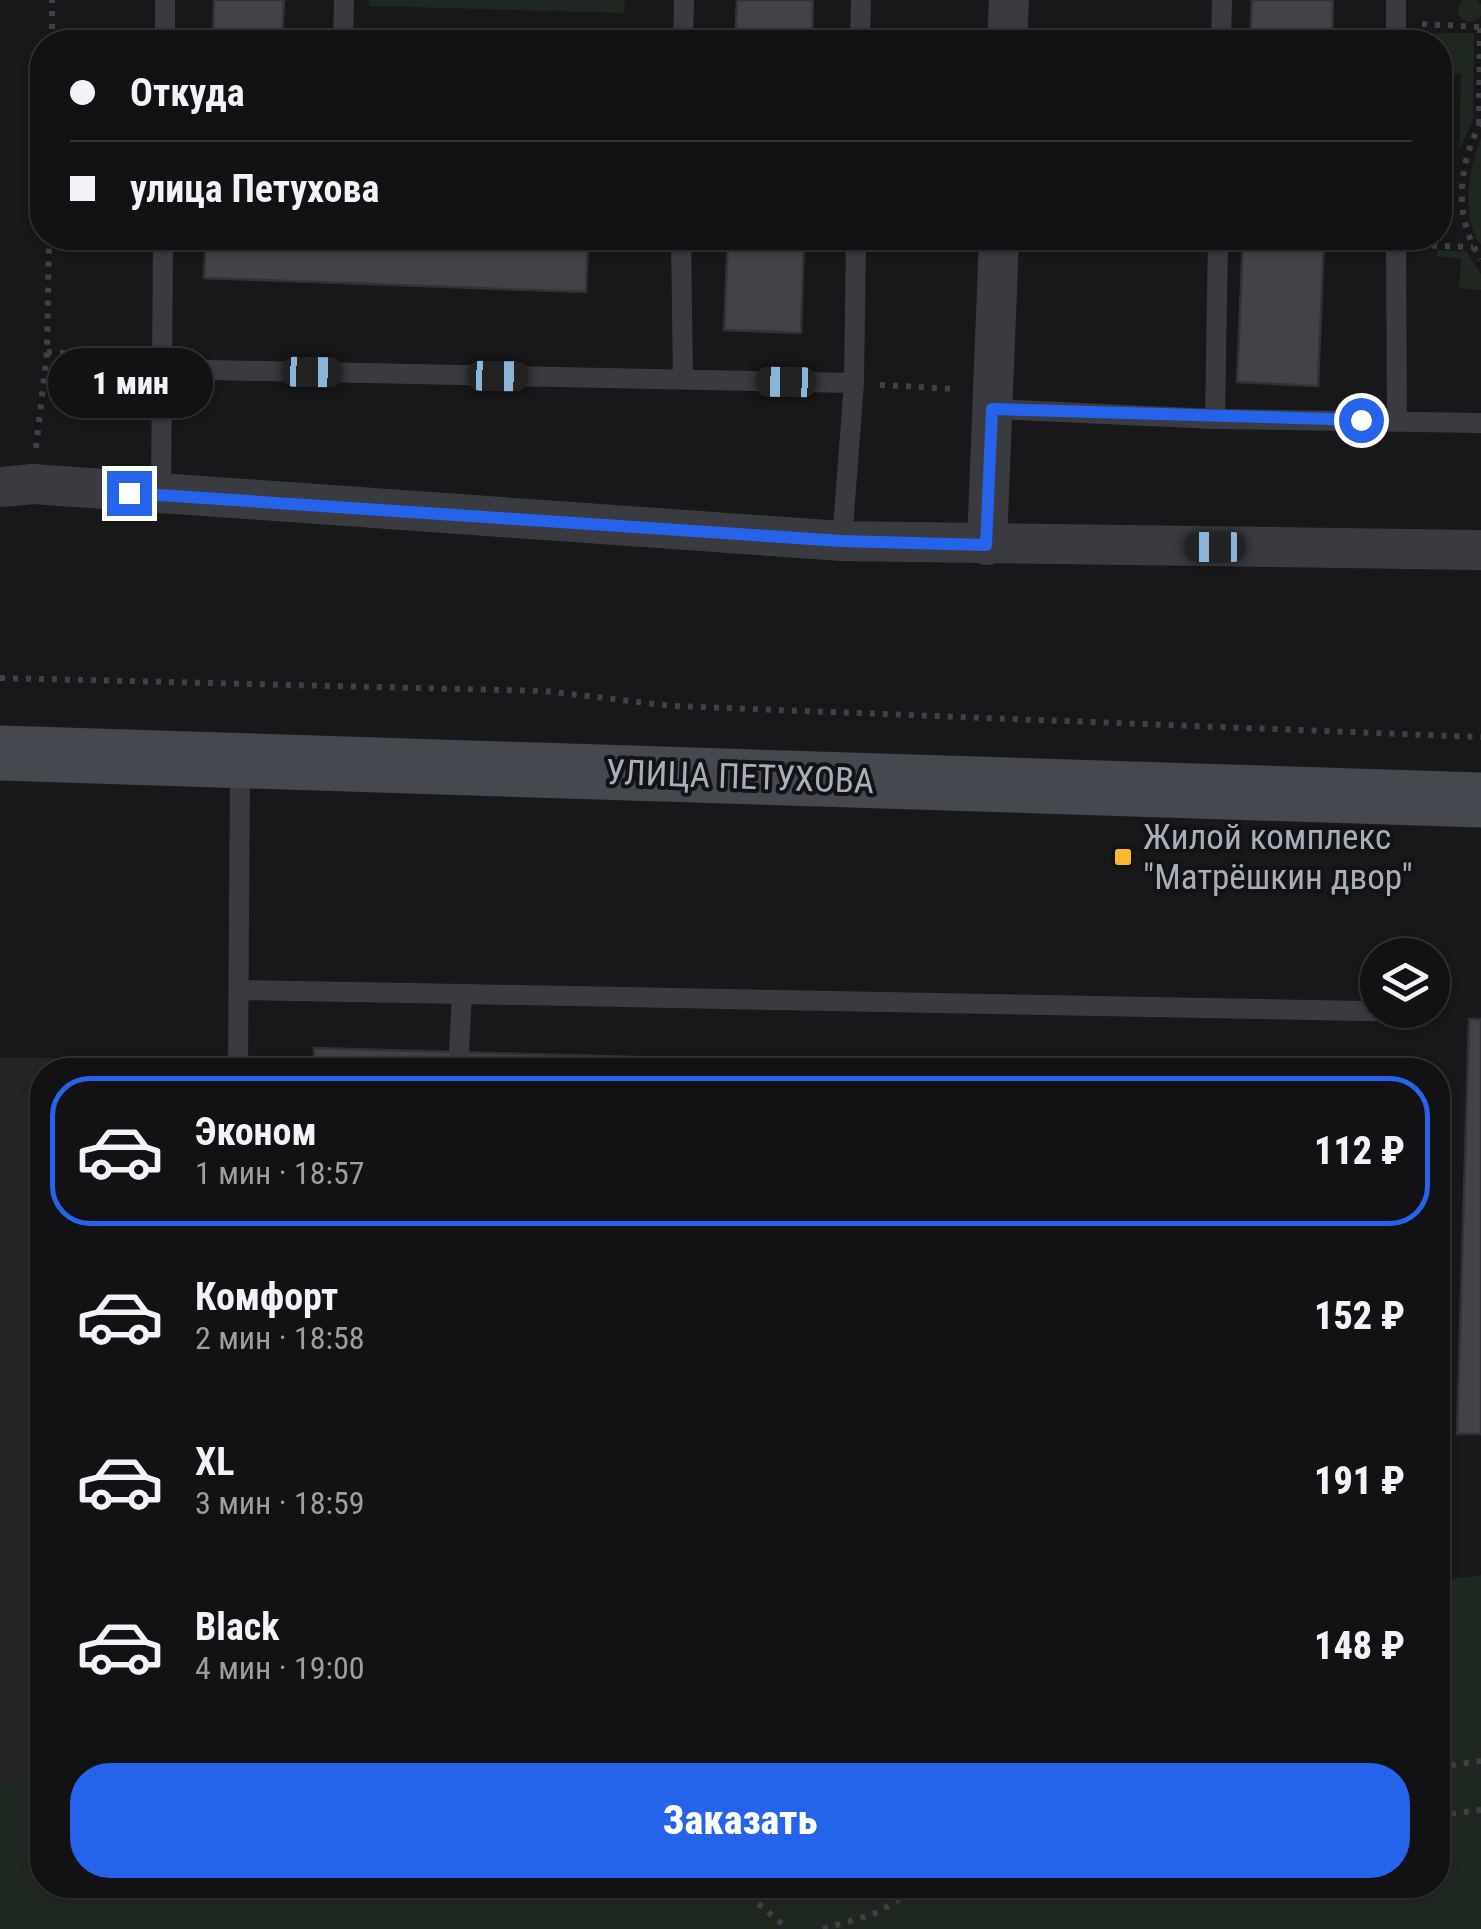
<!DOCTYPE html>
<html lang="ru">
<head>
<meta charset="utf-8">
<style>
	:root { --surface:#121214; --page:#1b1b1d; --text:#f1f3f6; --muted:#9c9ea0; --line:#313234; --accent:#2563eb }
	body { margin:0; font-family:"Roboto Condensed",sans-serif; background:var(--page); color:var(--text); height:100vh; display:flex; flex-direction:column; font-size:38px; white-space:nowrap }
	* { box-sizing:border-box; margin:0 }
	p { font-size:32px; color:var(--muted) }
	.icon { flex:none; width:55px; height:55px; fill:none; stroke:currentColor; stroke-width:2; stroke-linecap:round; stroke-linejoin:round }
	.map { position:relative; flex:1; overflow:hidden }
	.drawer { position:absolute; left:30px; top:1058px; width:1420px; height:840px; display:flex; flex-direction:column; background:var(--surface); border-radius:40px; box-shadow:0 2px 8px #0004,0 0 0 2px var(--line) }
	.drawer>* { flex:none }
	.hud { position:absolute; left:30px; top:30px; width:1422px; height:220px; border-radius:40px; box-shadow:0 2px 8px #0004,0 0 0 2px var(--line); display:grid; align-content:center; height:220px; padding:0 40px; background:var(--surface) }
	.buttons { position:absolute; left:1360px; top:938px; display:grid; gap:20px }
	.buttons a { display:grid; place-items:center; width:90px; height:90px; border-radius:50%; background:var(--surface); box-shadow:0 2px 8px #0004,0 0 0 2px var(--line); font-size:50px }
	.end { position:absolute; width:45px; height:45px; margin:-22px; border:12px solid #2563eb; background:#fff; box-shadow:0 0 0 5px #fff }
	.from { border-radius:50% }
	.bubble { position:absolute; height:70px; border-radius:35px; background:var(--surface); box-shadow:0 2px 8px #0004,0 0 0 2px var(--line); font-size:32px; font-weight:800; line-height:70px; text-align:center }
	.car { position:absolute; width:30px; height:60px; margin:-30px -15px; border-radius:12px; box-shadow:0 0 8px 2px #0007; background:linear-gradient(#222 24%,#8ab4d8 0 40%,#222 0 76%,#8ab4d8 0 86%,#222 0) }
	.hud b { display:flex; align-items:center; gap:35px; height:95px; font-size:38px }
	.hud b+b { border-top:2px solid var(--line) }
	.hud i { width:25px; height:25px; background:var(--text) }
	ul { padding:18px 0 0; list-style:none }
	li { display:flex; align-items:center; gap:30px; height:150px; margin:0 20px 15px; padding:0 20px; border:5px solid transparent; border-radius:40px }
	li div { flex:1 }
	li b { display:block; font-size:38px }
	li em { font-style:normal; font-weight:800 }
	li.current { border-color:var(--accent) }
	li>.icon { width:90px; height:90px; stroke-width:1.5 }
	.primary-button { display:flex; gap:20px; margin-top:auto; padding:20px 40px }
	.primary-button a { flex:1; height:115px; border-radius:40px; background:var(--accent); color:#fff; font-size:40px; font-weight:800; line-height:115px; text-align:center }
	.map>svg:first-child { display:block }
	.built { fill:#242427 }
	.green { fill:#1f2820 }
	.building { fill:#424347; stroke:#323136; stroke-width:2.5 }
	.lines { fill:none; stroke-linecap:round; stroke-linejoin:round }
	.path { stroke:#3e4046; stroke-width:6; stroke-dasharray:5 8; stroke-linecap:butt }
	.lane { stroke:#3a3b41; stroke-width:20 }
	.street { stroke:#3a3b41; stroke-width:40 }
	.secondary { stroke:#46484f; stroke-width:55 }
	.route { stroke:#2563eb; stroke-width:12 }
	.poi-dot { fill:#feb82b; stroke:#131315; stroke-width:4 }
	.labels { text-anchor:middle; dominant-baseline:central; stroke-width:8; stroke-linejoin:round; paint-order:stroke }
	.street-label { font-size:35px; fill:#a9aebb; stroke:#131315 }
	.poi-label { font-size:35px; fill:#a9aebb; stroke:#131315; text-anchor:start }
</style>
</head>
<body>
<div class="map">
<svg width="1481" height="1929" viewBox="0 0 1481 1929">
	<rect width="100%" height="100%" fill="#18181a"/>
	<path class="built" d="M0 1057 120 1060V1070H42V1795L0 1801Z"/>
	<path class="green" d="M1458 10a12 12 0 1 1 24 0a12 12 0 1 1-24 0Z
		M369 0H625L624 13 369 6Z
		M1434 33H1474L1473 120 1459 151 1461 74 1440 73V42H1434Z
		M1481 138V245C1460 219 1469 167 1481 138Z
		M1437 250 1466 251 1481 274V290L1459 288 1461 259 1437 256Z
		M1481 1575V1929H0V1785L42 1779V1885H1438V1581Z"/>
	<path class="building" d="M214 0H284L282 42H213Z
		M737 0H813L812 42H735Z
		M1252 0H1333L1332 42H1250Z
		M206 238H588L586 292 204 278Z
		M728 238H804L801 333 724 330Z
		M1243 238H1324L1318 386 1237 382Z
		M1469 1019H1481V1434H1457Z
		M314 1048 854 1063V1070H314Z"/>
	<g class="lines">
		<path class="path" d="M1422 24 1480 27
			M52 42V0
			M1481 122C1458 165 1453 217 1481 259
			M1479 124 1480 27
			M1419 245 1473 247
			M47 352 135 357
			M880 385 957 389
			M36 448 47 352 49 238
			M0 678 544 691 672 706 1481 737
			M1438 1767 1481 1761
			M1438 1815 1481 1810
			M430 1885 431 1892 747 1894 788 1929
			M823 1929 874 1914 925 1885"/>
		<path class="lane" d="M1396 0V42
			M165 42V0
			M343 42 344 0
			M683 42 684 0
			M860 42 861 0
			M1221 42 1222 0
			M681 238 683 380
			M1396 238 1397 420
			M163 369 854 383
			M992 409 1215 419 1481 423
			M1215 419 1218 238
			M161 496 163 238
			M842 541 854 383 856 238
			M240 990 462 994 459 1052
			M462 994 1419 1012
			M238 1070 240 762"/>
		<path class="street" d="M1007 42 1009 0
			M0 487 33 484 842 541 1481 550
			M987 545 999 238"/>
		<path class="secondary" d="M0 753 1481 800"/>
	</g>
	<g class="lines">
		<path class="route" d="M129 493 842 541 986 545 992 409 1361 420"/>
	</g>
	<rect class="poi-dot" x="1113" y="847" width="20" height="20" rx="5"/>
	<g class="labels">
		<g class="street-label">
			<text transform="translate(740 777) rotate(2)">УЛИЦА ПЕТУХОВА</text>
		</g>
		<g class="poi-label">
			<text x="1143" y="837">Жилой комплекс<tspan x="1143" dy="40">"Матрёшкин двор"</tspan></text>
		</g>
	</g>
</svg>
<div class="buttons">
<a><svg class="icon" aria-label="layers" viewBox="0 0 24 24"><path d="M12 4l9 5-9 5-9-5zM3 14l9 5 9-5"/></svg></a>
</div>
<i class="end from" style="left:1361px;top:420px"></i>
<i class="end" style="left:129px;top:493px"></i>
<div class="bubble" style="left:48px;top:348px;width:165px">1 мин</div>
<i class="car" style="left:312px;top:372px;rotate:91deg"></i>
<i class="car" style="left:498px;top:376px;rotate:91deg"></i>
<i class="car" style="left:786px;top:382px;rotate:271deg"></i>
<i class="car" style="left:1215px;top:547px;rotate:270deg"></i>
<div class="hud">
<b><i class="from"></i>Откуда</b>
<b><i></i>улица Петухова</b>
</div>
<section class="drawer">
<ul>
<li class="current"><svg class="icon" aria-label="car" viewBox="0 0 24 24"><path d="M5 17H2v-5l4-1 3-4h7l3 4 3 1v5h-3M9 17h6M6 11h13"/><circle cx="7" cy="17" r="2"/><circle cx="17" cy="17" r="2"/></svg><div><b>Эконом</b><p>1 мин · 18:57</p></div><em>112 ₽</em></li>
<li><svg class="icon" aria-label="car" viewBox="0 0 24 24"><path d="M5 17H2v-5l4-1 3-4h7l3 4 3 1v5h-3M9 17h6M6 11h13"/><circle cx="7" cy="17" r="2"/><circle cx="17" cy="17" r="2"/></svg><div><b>Комфорт</b><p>2 мин · 18:58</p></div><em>152 ₽</em></li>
<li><svg class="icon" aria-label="car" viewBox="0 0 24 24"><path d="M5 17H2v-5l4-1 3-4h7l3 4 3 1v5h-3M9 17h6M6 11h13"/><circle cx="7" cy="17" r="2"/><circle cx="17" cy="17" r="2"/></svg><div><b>XL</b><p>3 мин · 18:59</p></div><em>191 ₽</em></li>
<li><svg class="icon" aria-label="car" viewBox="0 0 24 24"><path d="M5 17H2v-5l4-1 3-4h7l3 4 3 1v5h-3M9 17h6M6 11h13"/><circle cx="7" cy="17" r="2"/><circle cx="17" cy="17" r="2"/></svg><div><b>Black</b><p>4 мин · 19:00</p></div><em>148 ₽</em></li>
</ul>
<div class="primary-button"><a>Заказать</a></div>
</section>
</div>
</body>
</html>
